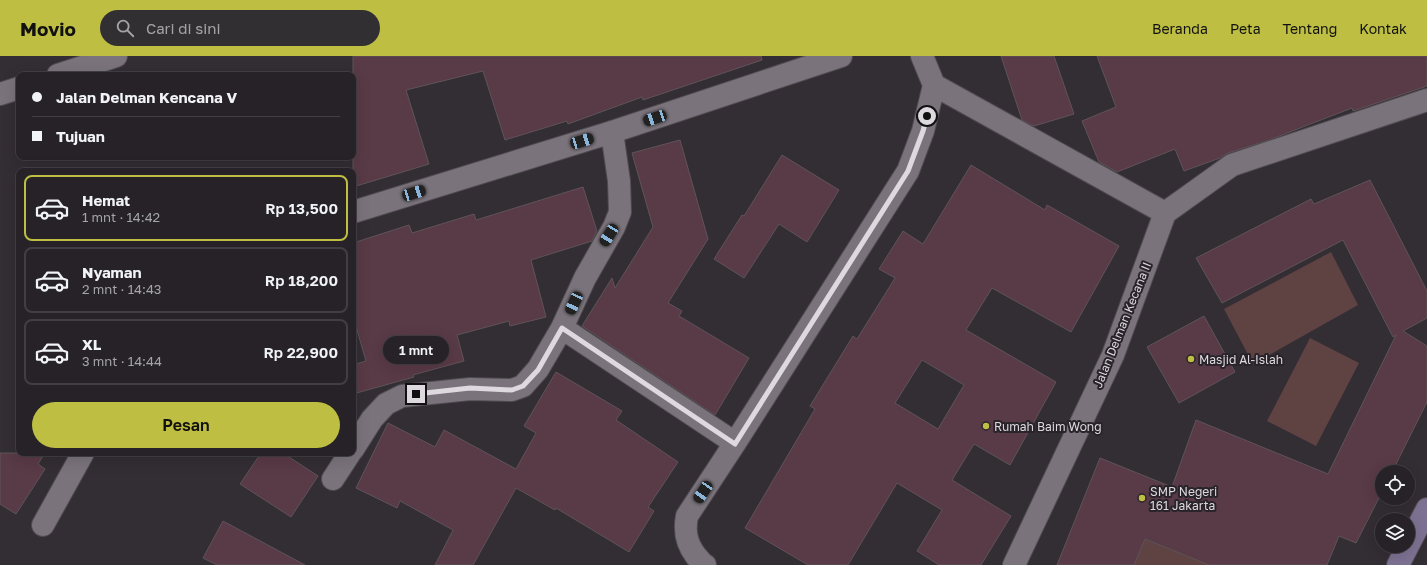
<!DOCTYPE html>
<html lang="id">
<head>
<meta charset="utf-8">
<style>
	:root { --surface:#262227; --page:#322f33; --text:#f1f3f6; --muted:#a4a4a7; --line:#423f44; --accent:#bebf42 }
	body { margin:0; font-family:"Golos Text",sans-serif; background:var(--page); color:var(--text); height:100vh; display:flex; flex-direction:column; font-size:15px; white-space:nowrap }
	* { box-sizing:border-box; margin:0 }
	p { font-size:13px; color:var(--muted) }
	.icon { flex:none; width:22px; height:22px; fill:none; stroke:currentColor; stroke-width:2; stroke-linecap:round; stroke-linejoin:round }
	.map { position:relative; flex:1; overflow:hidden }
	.panel { position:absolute; left:16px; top:112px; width:340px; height:288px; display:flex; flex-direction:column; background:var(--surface); border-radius:8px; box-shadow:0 4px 16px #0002,0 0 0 1px var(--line) }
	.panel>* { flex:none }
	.guide { position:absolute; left:16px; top:16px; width:340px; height:88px; border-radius:8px; box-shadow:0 4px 16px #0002,0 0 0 1px var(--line); display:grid; align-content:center; height:88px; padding:0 16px; background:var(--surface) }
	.buttons { position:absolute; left:1375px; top:409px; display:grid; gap:8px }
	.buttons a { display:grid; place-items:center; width:40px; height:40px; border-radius:50%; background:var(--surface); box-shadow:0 4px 16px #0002,0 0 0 1px var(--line); font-size:20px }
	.end { position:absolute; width:18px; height:18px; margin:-9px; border:5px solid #ddd9de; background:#111; box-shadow:0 0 0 2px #111 }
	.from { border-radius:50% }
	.bubble { position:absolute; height:28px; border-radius:14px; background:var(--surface); box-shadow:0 4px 16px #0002,0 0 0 1px var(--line); font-size:13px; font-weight:600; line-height:28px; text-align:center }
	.car { position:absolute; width:12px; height:24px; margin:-12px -6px; border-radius:5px; box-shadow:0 0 3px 1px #0007; background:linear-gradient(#222 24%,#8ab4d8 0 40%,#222 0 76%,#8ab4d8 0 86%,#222 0) }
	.guide b { display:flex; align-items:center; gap:14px; height:38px; font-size:15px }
	.guide b+b { border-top:1px solid var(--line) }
	.guide i { width:10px; height:10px; background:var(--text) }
	ul { padding:7px 0 0; list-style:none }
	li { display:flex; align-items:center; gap:12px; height:66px; margin:0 8px 6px; padding:0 8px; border:2px solid var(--line); border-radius:8px }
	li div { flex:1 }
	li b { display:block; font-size:15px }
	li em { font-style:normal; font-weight:600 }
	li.active { border-color:var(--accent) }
	li>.icon { width:36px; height:36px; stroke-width:1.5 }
	.button { display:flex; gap:8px; margin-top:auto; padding:8px 16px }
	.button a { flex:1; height:46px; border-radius:24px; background:var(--accent); color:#111; font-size:16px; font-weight:600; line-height:46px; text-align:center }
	header { display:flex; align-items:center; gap:24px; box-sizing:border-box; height:56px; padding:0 20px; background:var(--accent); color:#111 }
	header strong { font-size:19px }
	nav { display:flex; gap:22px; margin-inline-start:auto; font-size:14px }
	.search { width:280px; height:36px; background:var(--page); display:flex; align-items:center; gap:10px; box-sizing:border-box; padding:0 14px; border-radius:22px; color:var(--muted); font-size:15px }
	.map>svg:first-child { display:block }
	.green { fill:#5f4342 }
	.building { fill:#593a47; stroke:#5f5458; fill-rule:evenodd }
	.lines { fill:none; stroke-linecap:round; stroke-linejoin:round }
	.street-casing { stroke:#514c52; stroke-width:24 }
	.secondary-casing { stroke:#514c52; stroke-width:24 }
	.street { stroke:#7a737b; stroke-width:22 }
	.secondary { stroke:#7d7292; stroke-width:22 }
	.route { stroke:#ddd9de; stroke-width:5 }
	.poi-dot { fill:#bebf42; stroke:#29232a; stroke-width:1.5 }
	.labels { text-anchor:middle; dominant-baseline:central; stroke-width:4; stroke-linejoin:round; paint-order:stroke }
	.street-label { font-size:12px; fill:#ddd9de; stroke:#29232a }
	.poi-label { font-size:12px; fill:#ddd9de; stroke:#29232a; text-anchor:start }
</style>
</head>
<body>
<header>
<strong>Movio</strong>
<div class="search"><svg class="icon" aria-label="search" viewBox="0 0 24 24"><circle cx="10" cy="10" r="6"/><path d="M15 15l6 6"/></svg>Cari di sini</div>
<nav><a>Beranda</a><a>Peta</a><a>Tentang</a><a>Kontak</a></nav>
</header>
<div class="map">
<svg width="1427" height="509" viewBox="0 0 1427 509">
	<rect width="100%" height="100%" fill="#332d34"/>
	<path class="green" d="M1331 196 1358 249 1253 308 1224 253Z
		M1310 282 1359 307 1316 390 1267 365Z
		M1145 483 1209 509H1134Z"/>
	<path class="building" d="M353 0H761L762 4 643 44 642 41 568 68 567 65 505 84 483 15 406 34 429 108 353 131Z
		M1001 0H1054L1074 58 1034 70 1022 64Z
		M1097 0H1427V30L1353 55 1352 52 1269 84 1228 97 1220 102 1184 115 1175 93 1117 116 1099 106 1082 65 1116 51Z
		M680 84 708 183 668 247 682 255 679 260 749 302 715 359 582 270 612 222 615 232 653 171 632 97Z
		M782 99 839 134 807 186 779 168 744 222 714 203 742 159 744 160Z
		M971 109 1045 154 1047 149 1119 190 1071 276 992 232 966 274 1056 326 1010 409 974 388 952 424 1011 460 981 509H939L917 495 942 454 897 427 848 509H808L745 472 815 353 810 350 853 280 857 283 895 222 879 213 903 175 923 188ZM922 304 964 329 938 373 895 347Z
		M1370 124 1427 235V262L1403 275 1427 290V346L1392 416H1382V436L1356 487 1339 480 1327 509H1209L1145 483 1134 509H1057L1100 402 1172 431 1196 364 1328 418 1396 279 1393 281 1343 184 1222 247 1196 202 1311 143 1314 148Z
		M583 131 597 175 592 185 531 204 546 261 510 270 509 265 457 279 464 305 413 319 414 321 353 338V309L366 305 353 260V187L409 169 412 177 474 158 476 164Z
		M1204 260 1235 316 1179 347 1147 291Z
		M556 316 622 355 616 364 678 406 648 451 654 455 629 496 556 452 555 454 516 432 473 509H435L453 474 400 445 397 452 356 432 388 367 435 391 444 374 516 413 536 377 524 370Z
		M0 397H45L38 408 45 413 16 458 0 448Z
		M261 397H283L318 420 291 461 240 428Z
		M223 465 305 509H217L203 502Z"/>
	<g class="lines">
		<defs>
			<path id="street" d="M58 19 116 0
				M934 29 1165 157
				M0 38 19 32
				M612 76 619 125 620 156 614 171 585 222 562 272 735 387
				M353 156 612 76 841 0
				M353 393 372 363 386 348 402 340 470 333 512 334 523 330 538 313 562 272
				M333 423 350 397
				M43 469 83 397
				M705 509C701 507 699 503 696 500 686 487 684 475 687 460L735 387 908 115 923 75 934 29 922 0
				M1014 509 1113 299 1165 157 1232 109 1427 44"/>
			<path id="secondary" d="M1398 509 1427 453"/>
		</defs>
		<use href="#street" class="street-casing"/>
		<use href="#secondary" class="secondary-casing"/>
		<use href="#street" class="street"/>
		<use href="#secondary" class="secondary"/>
	</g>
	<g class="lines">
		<path class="route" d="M416 338 470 332 512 334 523 330 538 314 562 272 735 388 908 115 923 75 927 60"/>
	</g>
	<g class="poi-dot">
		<circle cx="1191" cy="303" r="4"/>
		<circle cx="986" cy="370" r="4"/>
		<circle cx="1142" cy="442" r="4"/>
	</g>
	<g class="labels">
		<g class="street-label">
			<text transform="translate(1122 269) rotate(-68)">Jalan Delman Kecana II</text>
		</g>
		<g class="poi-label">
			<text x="1199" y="303">Masjid Al-Islah</text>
			<text x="994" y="370">Rumah Baim Wong</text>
			<text x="1150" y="435">SMP Negeri<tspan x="1150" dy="14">161 Jakarta</tspan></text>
		</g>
	</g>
</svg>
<div class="buttons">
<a><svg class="icon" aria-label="locate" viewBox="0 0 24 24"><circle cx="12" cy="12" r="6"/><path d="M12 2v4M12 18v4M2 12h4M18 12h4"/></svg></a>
<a><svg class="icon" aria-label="layers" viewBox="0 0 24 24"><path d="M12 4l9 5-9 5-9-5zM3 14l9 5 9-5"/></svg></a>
</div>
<i class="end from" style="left:927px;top:60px"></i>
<i class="end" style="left:416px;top:338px"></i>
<div class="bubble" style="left:383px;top:280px;width:66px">1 mnt</div>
<i class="car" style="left:655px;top:62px;rotate:252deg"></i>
<i class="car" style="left:582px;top:85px;rotate:73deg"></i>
<i class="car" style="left:414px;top:137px;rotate:73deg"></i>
<i class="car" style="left:609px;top:179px;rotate:212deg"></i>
<i class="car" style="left:574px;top:247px;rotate:205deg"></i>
<i class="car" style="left:703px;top:436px;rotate:214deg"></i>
<div class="guide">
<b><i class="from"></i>Jalan Delman Kencana V</b>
<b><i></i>Tujuan</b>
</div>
<section class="panel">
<ul>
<li class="active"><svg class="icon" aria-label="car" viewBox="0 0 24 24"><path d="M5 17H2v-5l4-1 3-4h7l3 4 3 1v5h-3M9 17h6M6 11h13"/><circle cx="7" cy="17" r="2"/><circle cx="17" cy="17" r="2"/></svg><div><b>Hemat</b><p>1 mnt · 14:42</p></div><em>Rp 13,500</em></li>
<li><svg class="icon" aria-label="car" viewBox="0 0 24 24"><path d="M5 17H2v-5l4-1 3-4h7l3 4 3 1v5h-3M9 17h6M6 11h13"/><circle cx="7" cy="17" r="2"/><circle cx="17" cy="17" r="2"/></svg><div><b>Nyaman</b><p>2 mnt · 14:43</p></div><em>Rp 18,200</em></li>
<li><svg class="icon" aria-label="car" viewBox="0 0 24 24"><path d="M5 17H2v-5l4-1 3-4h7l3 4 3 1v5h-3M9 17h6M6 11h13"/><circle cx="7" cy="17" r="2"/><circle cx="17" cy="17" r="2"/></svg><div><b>XL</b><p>3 mnt · 14:44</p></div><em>Rp 22,900</em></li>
</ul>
<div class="button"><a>Pesan</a></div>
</section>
</div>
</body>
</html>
